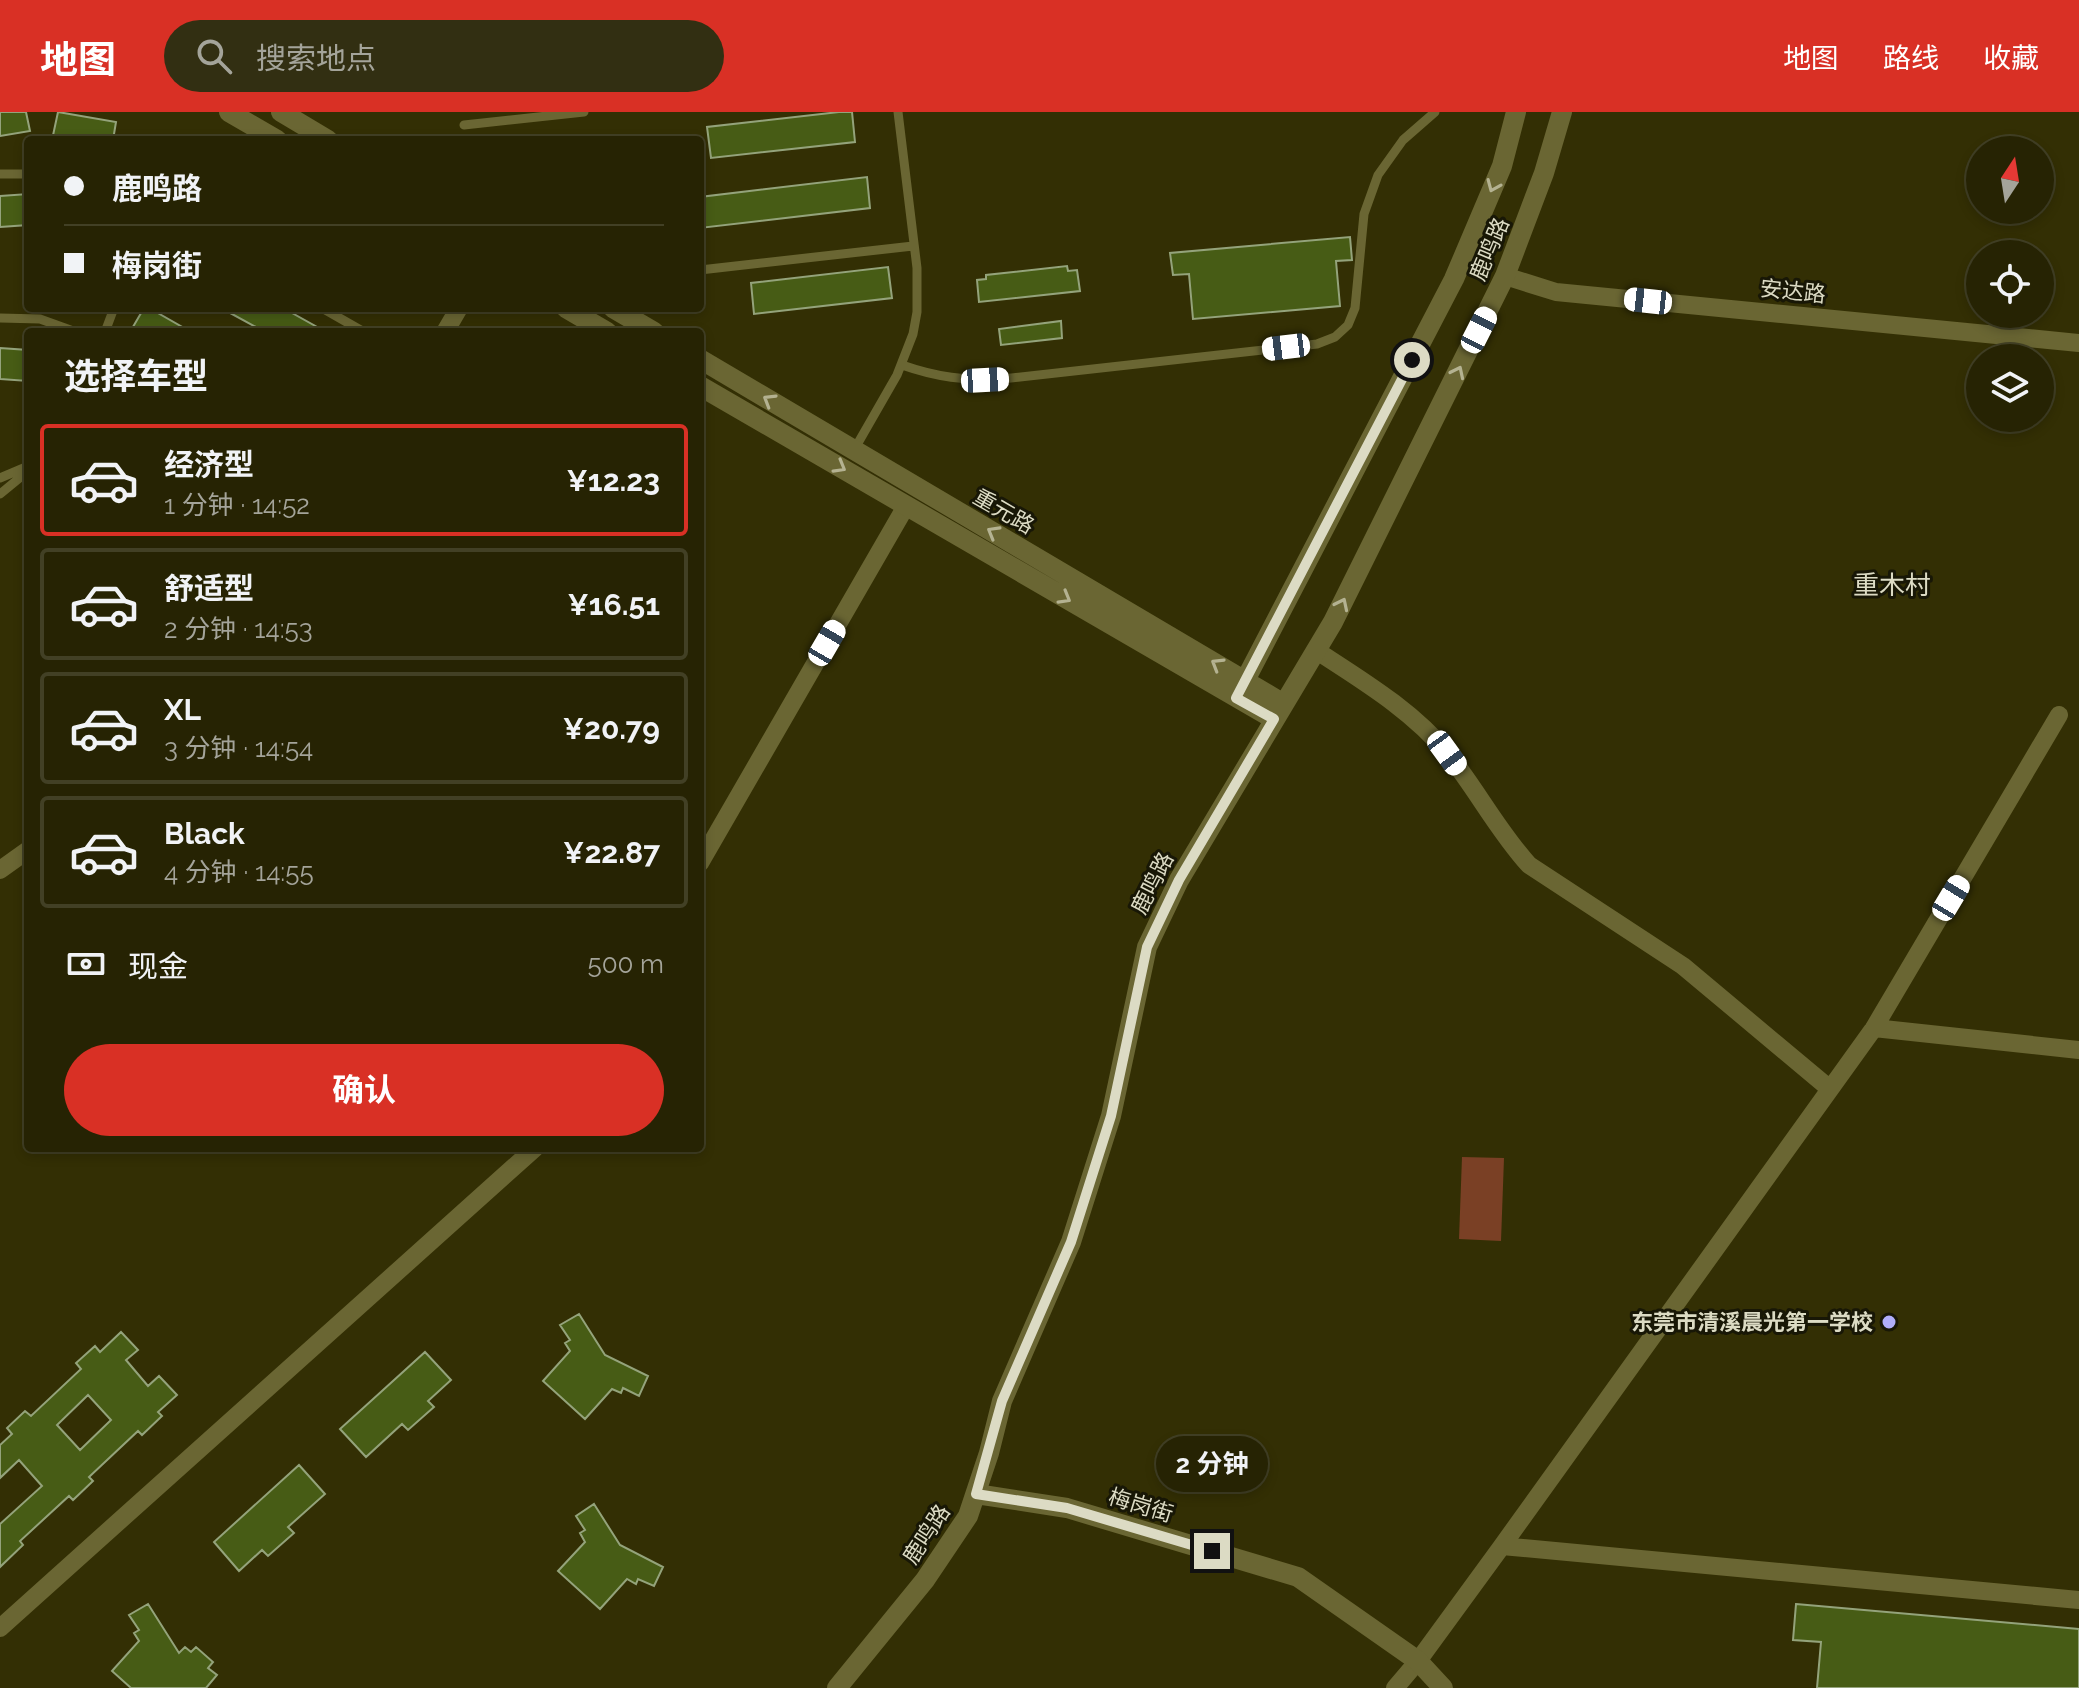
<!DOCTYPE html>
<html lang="zh">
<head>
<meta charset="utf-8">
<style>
	:root { --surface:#262303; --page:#322f12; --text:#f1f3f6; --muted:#a4a49a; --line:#424025; --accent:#d93025 }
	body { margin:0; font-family:Raleway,"Noto Sans SC",sans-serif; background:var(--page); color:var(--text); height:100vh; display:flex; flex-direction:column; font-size:30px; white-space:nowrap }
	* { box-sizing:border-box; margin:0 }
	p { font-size:26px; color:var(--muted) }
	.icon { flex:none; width:44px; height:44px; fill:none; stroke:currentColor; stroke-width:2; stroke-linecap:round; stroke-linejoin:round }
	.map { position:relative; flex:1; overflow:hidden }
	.side { position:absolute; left:24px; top:216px; width:680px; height:824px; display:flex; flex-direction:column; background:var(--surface); border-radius:8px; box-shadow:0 4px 12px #0003,0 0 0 2px var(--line) }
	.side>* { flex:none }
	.top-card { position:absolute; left:24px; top:24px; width:680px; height:176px; border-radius:8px; box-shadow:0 4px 12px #0003,0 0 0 2px var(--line); display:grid; align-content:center; height:176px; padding:0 40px; background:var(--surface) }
	.needle { width:52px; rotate:12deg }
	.controls { position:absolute; left:1966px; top:24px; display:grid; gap:16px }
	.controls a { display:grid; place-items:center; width:88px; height:88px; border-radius:50%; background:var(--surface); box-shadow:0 4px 12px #0003,0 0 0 2px var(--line); font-size:40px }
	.end { position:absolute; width:36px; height:36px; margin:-18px; border:10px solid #dcdbc4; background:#111; box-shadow:0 0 0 4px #111 }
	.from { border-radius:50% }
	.bubble { position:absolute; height:56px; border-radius:28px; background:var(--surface); box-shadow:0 4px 12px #0003,0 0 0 2px var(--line); font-size:26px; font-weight:700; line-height:56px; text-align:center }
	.car { position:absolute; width:24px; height:48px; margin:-24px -12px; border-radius:10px; box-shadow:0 0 6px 2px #0007; background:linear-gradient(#fff 24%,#345 0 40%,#fff 0 76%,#345 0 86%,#fff 0) }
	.top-card b { display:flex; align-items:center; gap:28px; height:76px; font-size:30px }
	.top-card b+b { border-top:2px solid var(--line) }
	.top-card i { width:20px; height:20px; background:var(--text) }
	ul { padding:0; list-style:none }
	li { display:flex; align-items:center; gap:24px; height:112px; margin:0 16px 12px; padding:0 24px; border:4px solid var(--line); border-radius:8px }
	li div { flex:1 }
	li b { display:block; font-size:30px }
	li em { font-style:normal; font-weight:700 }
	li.current { border-color:var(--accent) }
	li>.icon { width:72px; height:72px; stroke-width:1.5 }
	h2 { padding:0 40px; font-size:36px; line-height:96px }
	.pay { display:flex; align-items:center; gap:20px; height:88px; padding:0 40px; font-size:30px }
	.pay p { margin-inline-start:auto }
	.cta { display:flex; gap:16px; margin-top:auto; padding:16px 40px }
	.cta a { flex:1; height:92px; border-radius:48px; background:var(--accent); color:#fff; font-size:32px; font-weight:700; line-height:92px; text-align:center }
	header { display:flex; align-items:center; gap:48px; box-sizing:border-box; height:112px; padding:0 40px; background:var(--accent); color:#fff }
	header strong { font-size:38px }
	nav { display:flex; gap:44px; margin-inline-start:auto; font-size:28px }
	.search { width:560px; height:72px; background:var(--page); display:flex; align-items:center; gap:20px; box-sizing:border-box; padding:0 28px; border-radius:44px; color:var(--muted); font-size:30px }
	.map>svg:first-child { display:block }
	.park { fill:#7a4025 }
	.building { fill:#475c15; stroke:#94a37b; stroke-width:2; fill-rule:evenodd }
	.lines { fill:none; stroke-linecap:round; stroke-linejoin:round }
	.service { stroke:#6a6633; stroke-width:9 }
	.minor { stroke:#6a6633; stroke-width:18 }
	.tertiary { stroke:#6a6633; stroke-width:20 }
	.oneway { stroke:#b4b291 }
	.route { stroke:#dcdbc4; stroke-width:10 }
	.poi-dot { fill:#b0aefa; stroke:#181706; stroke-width:3 }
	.labels { text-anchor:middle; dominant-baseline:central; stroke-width:6; stroke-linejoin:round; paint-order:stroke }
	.street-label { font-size:22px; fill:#dcdbc4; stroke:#181706 }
	.poi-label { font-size:22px; font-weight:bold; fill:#dcdbc4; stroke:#181706; text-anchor:end }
	.quarter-label { font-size:26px; fill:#dcdbc4; stroke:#181706 }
</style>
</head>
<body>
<header>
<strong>地图</strong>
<div class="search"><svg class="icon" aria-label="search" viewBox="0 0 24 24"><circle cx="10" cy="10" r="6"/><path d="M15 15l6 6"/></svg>搜索地点</div>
<nav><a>地图</a><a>路线</a><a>收藏</a></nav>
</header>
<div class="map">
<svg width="2079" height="1576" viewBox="0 0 2079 1576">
	<rect width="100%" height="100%" fill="#332f04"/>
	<path class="park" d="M1462 1045 1504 1046 1501 1129 1459 1127Z"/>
	<path class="building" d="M0 0H26L30 19 0 24Z
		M58 0 116 10 113 28H52Z
		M839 0H852L855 30 711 46 707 15Z
		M867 65 870 96 700 116V85Z
		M28 82V113L0 115V84Z
		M1350 125 1352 148 1336 149 1340 194 1193 207 1189 162 1173 163 1170 141Z
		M1067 154 1068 159 1077 158 1080 179 979 190 977 168 986 167V163Z
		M888 155 892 186 754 202 751 171Z
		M144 196H149L191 220H130Z
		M221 196H283L326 220H265Z
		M1061 209 1062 226 1001 233 999 217Z
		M0 236 28 238V269L0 267Z
		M579 1202 605 1243 648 1264 639 1284 623 1276 621 1281 612 1277 585 1307 543 1269 570 1239 565 1231 570 1228 560 1213Z
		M121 1220 138 1238 126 1248 148 1274 159 1264 177 1283 158 1300 162 1304 142 1323 138 1319 89 1365 93 1369 73 1388 69 1384 20 1429 23 1433 0 1455V1412L42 1374 19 1348 0 1366V1333L12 1322 7 1316 25 1299 31 1304 81 1257 76 1251 95 1234 100 1240ZM88 1283 111 1308 80 1338 57 1313Z
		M425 1240 451 1268 428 1289 434 1295 408 1318 402 1312 366 1345 340 1317Z
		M299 1353 325 1382 288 1415 294 1421 268 1444 262 1438 239 1459 214 1430Z
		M594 1392 620 1433 663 1455 654 1474 638 1467 636 1472 627 1467 600 1497 558 1459 585 1430 580 1421 585 1418 576 1404Z
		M148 1492 179 1541 185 1535 191 1540 196 1535 213 1550 208 1556 217 1563 206 1576H131L112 1559 139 1529 134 1521 139 1518 129 1503Z
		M1796 1492 2079 1517V1576H1817L1821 1530 1793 1528Z"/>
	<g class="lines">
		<path class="service" d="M464 13 584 0
			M0 62H28
			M700 158 913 134
			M322 196 364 220
			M0 206 40 207 76 220
			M105 220 114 196
			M902 253C936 265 966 269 1002 267L1317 232 1335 225 1348 213 1355 196 1364 102 1378 63 1403 28 1435 0
			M854 338 897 263 913 222 917 200V156L898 0
			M0 366 26 355
			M0 382 28 359"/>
		<path class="minor" d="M1505 164 1556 180 2079 231
			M445 220 459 196
			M1317 539C1363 569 1413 599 1448 642 1477 678 1498 719 1529 753L1683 854 1830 977
			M700 751 906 394
			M0 758 28 738
			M1874 916 2079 938
			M1502 1434 2079 1488
			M0 1516 535 1036
			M1395 1576 1418 1549 1502 1434 1874 916 2059 603"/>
		<path class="tertiary" d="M229 0 277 28
			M281 0 328 28
			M566 196 607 220
			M613 196 654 220
			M700 247 1284 592
			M700 274 1274 607
			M1239 580 1454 167 1502 54 1516 0
			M976 1382 1067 1396 1298 1465 1418 1549 1443 1576
			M837 1576 925 1468 968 1404 989 1341 1002 1289 1071 1130 1111 1004 1147 835 1179 768 1333 510 1505 164 1544 61 1562 0"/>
	</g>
	<defs><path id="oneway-chevron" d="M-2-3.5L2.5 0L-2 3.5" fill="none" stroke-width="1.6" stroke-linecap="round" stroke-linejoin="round" transform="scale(2)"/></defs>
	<g class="oneway">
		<use href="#oneway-chevron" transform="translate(1493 74) rotate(113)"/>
		<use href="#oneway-chevron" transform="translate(1458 260) rotate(-64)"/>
		<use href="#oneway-chevron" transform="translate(769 288) rotate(-149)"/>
		<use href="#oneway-chevron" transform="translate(840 355) rotate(30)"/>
		<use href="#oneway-chevron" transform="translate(993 420) rotate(-150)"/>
		<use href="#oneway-chevron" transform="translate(1065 486) rotate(30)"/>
		<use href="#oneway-chevron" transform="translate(1342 492) rotate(-64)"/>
		<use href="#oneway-chevron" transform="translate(1217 552) rotate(-149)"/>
	</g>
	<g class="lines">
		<path class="route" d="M1212 1439 1067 1396 976 1382 1002 1289 1071 1130 1111 1004 1147 835 1179 768 1274 607 1236 586 1412 248"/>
	</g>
	<circle class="poi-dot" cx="1889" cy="1210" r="8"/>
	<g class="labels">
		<g class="street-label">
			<text transform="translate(1489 137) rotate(-67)">鹿鸣路</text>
			<text transform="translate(1793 179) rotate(6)">安达路</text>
			<text transform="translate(1004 399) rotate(30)">重元路</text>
			<text transform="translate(1152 771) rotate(-63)">鹿鸣路</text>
			<text transform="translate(1141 1393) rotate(17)">梅岗街</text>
			<text transform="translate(926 1422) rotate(-57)">鹿鸣路</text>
		</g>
		<g class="poi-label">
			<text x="1873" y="1210">东莞市清溪晨光第一学校</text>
		</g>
		<g class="quarter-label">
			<text x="1892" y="473">重木村</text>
		</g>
	</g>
</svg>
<div class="controls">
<a><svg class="needle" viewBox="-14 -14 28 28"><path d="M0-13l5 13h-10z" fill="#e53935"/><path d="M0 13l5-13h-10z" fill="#a4a49a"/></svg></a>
<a><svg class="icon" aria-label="locate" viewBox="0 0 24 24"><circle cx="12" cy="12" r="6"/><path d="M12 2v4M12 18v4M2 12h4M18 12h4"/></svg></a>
<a><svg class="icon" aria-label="layers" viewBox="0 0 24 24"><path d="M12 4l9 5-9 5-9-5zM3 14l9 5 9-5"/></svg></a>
</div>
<i class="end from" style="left:1412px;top:248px"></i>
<i class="end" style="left:1212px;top:1439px"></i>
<div class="bubble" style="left:1156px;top:1324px;width:112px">2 分钟</div>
<i class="car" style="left:1648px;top:189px;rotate:276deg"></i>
<i class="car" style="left:1479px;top:218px;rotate:27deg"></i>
<i class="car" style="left:1286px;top:235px;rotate:263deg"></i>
<i class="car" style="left:985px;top:268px;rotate:87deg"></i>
<i class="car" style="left:827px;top:531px;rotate:30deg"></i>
<i class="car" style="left:1447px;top:641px;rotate:144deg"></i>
<i class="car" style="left:1951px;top:786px;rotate:31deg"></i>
<div class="top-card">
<b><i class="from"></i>鹿鸣路</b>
<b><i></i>梅岗街</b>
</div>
<section class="side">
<h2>选择车型</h2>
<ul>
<li class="current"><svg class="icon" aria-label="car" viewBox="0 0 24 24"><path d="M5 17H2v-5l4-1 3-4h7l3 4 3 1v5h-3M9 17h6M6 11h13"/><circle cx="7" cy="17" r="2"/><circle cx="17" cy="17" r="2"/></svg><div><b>经济型</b><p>1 分钟 · 14:52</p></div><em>¥12.23</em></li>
<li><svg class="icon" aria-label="car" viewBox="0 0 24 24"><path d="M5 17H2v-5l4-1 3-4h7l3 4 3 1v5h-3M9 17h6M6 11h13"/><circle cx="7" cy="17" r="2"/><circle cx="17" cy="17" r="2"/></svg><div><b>舒适型</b><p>2 分钟 · 14:53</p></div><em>¥16.51</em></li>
<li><svg class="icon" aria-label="car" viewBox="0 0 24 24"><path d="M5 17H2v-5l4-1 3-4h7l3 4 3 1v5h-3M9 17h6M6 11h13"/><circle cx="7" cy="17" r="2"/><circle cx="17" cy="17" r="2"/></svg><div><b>XL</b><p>3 分钟 · 14:54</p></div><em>¥20.79</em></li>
<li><svg class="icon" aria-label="car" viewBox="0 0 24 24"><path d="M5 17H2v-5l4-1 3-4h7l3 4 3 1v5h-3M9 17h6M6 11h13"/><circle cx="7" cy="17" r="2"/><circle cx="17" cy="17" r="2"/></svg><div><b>Black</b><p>4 分钟 · 14:55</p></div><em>¥22.87</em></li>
</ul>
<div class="pay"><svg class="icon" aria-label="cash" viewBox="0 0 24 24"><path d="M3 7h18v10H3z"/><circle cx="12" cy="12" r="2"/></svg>现金<p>500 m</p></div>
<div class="cta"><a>确认</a></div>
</section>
</div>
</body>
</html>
